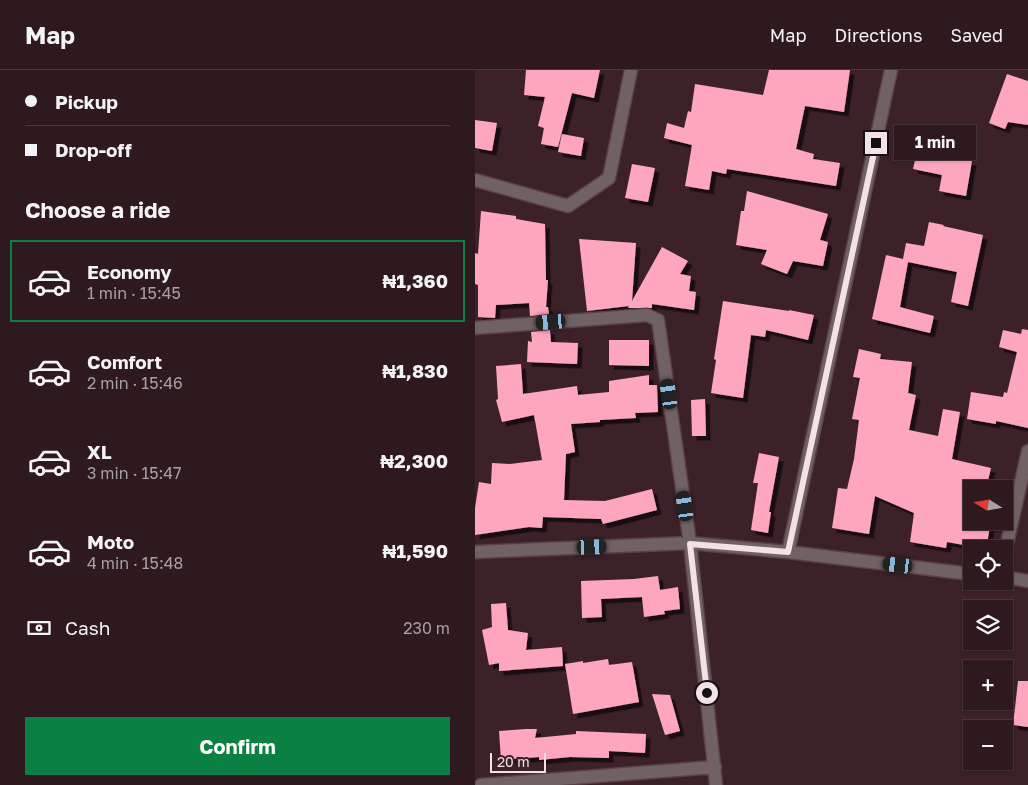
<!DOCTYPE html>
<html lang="en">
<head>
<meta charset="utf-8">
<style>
	:root { --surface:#2e191f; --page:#362228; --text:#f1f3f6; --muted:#a7a0a4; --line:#49383d; --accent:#0b8043 }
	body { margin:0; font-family:"Golos Text",sans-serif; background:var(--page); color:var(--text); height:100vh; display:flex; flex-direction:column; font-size:19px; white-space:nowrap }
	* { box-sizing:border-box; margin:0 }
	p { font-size:16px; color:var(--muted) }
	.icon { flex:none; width:28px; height:28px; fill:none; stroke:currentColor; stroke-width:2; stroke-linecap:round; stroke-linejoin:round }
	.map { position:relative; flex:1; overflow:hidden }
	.panel { display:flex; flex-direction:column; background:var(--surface); width:475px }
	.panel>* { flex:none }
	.hud { display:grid; align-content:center; height:110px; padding:0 25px; background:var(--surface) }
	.needle { width:32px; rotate:281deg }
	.buttons { position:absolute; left:488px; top:410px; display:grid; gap:10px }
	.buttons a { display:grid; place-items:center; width:50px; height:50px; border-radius:0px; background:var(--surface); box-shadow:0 1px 4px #0004,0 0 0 1px var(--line); font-size:25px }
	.scale { position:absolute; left:15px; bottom:12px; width:56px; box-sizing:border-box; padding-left:5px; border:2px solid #f4e1e5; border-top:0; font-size:14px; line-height:18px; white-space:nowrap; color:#f4e1e5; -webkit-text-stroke:4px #3d2129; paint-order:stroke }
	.end { position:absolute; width:22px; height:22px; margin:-11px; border:6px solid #f4e1e5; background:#111; box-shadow:0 0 0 2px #111 }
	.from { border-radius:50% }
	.bubble { position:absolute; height:35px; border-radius:0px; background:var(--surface); box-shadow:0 1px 4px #0004,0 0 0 1px var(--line); font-size:16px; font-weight:700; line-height:35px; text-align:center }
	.car { position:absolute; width:15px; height:30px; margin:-15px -8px; border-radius:6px; box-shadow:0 0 4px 1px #0007; background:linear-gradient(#222 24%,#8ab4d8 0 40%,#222 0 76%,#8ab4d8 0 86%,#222 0) }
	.hud b { display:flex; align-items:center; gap:18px; height:48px; font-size:19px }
	.hud b+b { border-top:1px solid var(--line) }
	.hud i { width:12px; height:12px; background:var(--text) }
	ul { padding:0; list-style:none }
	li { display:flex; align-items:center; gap:15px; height:82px; margin:0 10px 8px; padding:0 15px; border:2px solid transparent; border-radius:0px }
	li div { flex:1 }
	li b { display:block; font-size:19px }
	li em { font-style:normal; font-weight:700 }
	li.selected { border-color:var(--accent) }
	li>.icon { width:45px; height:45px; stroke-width:1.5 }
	h2 { padding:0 25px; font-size:22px; line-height:60px }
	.pay { display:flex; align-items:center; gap:12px; height:55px; padding:0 25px; font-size:19px }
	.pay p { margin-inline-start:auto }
	.action { display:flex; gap:10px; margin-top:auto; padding:10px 25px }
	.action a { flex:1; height:58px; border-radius:0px; background:var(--accent); color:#fff; font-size:20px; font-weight:700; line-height:58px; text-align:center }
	header { display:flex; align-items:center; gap:30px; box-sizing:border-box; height:70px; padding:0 25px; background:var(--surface); border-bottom:1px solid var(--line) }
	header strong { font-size:24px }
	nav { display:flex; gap:28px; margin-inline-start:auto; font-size:18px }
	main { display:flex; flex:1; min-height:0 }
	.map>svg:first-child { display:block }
	.building { fill:#fea6be; filter:url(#shadow) }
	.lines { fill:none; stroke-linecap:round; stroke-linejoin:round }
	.minor-casing { stroke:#5a4047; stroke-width:15 }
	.minor { stroke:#706164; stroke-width:12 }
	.route { stroke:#f4e1e5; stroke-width:6 }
</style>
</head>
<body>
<header>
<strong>Map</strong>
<nav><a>Map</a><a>Directions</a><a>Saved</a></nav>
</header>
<main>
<section class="panel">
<div class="hud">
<b><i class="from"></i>Pickup</b>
<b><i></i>Drop-off</b>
</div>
<h2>Choose a ride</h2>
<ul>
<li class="selected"><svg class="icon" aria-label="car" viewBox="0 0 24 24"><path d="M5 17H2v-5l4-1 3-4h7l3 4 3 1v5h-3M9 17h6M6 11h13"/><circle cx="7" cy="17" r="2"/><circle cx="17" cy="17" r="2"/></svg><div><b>Economy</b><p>1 min · 15:45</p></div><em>₦1,360</em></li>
<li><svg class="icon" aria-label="car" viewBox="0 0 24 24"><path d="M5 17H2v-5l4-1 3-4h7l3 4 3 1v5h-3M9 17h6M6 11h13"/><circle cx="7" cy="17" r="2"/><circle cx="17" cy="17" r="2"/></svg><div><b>Comfort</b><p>2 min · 15:46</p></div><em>₦1,830</em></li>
<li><svg class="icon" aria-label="car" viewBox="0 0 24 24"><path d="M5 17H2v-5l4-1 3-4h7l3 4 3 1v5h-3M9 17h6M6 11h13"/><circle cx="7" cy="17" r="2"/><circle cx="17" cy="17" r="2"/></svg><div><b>XL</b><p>3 min · 15:47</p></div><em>₦2,300</em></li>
<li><svg class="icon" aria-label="car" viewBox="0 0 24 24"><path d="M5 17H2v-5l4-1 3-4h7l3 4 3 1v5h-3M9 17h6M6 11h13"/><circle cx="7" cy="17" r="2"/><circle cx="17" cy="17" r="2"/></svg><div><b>Moto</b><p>4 min · 15:48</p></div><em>₦1,590</em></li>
</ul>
<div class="pay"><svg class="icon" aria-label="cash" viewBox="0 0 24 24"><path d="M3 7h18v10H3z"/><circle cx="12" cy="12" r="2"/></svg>Cash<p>230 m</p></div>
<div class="action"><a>Confirm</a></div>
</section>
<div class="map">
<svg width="553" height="715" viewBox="0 0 553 715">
	<defs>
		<filter id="shadow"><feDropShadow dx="4.5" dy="4.5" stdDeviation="0" flood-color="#0009"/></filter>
	</defs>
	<rect width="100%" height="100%" fill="#3d2129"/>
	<path class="building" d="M51 0H125L119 28 97 23 83 77 66 74 69 58 63 56 70 27 49 25Z
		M294 0H375L369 42 330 36 321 79 339 84 338 89 365 93 361 116 252 99 251 104 237 101 234 120 210 116 217 75 189 68 192 53 209 58 213 41 216 42 220 14 288 25Z
		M532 4 553 11V55L533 52 530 59 514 53Z
		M0 50 22 53 17 81 0 78Z
		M447 58 472 64 471 68 496 73 492 90 497 91 491 126 464 121 467 105 438 99Z
		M87 64 109 68 106 86 83 82Z
		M157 94 180 98 173 132 150 128Z
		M272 121 353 144 345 170 353 172 348 196 318 191 312 204 286 194 292 180 261 175 266 141H269Z
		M6 141 41 146V149L70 154 71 210H73L71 237H73L74 244 55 246 54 233 21 235 20 248 3 247V215L0 214V183L3 184Z
		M454 152 469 155 468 156 508 165 493 236 476 232 482 202 433 192 425 237 459 246 455 263 397 249 411 185 428 189 431 173 449 176Z
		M104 169 161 173 157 231 187 177 213 191 205 204 216 206 214 221 221 222 219 240 177 234V238H153L154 236 112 241Z
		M248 231 314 241V240L339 245 333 270 291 260 290 267 276 265 268 328 236 323 241 290 239 289Z
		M547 259 553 260V358L521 351V354L492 349 496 322 528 327 529 322 532 323 542 282 524 277 528 260 546 264Z
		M75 260 76 272 103 273 102 294 52 292 53 271 57 272 56 262Z
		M134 270H174V296L134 295Z
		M384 279 406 284 405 289 437 292 433 323 441 325 434 360 463 366 468 339 485 342 477 389 516 398 511 419H496V451H516L511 479 472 472 471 478 435 472 439 443 400 426 394 464 357 458 363 418 372 419 379 389 384 350 377 349 385 308 378 307Z
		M46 294 48 324 102 316 103 325 134 322V311L174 305V315H182L183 342 160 343 161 348 125 350V352L96 354 100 382 91 384 89 430 130 431 177 419 182 440 128 454 126 449 68 447 67 458 54 457 0 465V438L4 412 16 414 17 393 35 394 67 390 59 345 27 352 21 330 23 329 21 296Z
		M230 329 231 366H217L216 330Z
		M284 383 304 387 294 442H296L293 463 276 460 283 413H278Z
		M183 506 185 520 203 517 205 539 189 541 190 544 169 547 167 527 126 529 127 547 107 548 106 511 159 509Z
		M31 533 33 560 53 563 51 580 87 577 88 596 24 601V593L14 595 7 560 17 557 16 534Z
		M133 589 134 595 157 592 164 632 98 644 90 594 108 591V593Z
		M543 611H553V657L538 655Z
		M177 624 195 625 205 661 190 665Z
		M51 659H62L60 668 101 664V661L171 664 170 683 134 681V688L95 687 64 690V687L26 690 24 661Z"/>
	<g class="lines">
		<defs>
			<path id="minor" d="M0 110 93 136 134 108 156 0
				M0 258 172 245 183 250 215 473 241 715
				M0 482 215 473 313 482 496 504
				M313 482 416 0
				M529 487 553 381
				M529 507 553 511
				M6 715 240 697"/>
		</defs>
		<use href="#minor" class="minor-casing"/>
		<use href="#minor" class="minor"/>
	</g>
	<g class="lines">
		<path class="route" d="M232 623 215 474 313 482 401 73"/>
	</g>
</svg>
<div class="buttons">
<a><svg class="needle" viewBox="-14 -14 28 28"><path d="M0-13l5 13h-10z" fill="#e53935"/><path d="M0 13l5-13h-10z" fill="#a7a0a4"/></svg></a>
<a><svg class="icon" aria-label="locate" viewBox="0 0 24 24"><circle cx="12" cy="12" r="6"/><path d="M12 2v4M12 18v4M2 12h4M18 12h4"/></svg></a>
<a><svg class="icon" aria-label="layers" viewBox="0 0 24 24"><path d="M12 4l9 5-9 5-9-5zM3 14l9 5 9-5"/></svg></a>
<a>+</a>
<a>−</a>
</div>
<div class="scale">20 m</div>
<i class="end from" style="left:232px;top:623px"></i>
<i class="end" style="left:401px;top:73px"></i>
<div class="bubble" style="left:419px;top:55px;width:82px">1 min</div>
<i class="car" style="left:76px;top:252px;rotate:266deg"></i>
<i class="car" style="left:194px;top:324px;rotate:352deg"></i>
<i class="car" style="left:210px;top:436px;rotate:352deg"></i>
<i class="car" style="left:117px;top:477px;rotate:88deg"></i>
<i class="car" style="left:423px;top:495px;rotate:277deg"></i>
</div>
</main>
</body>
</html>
